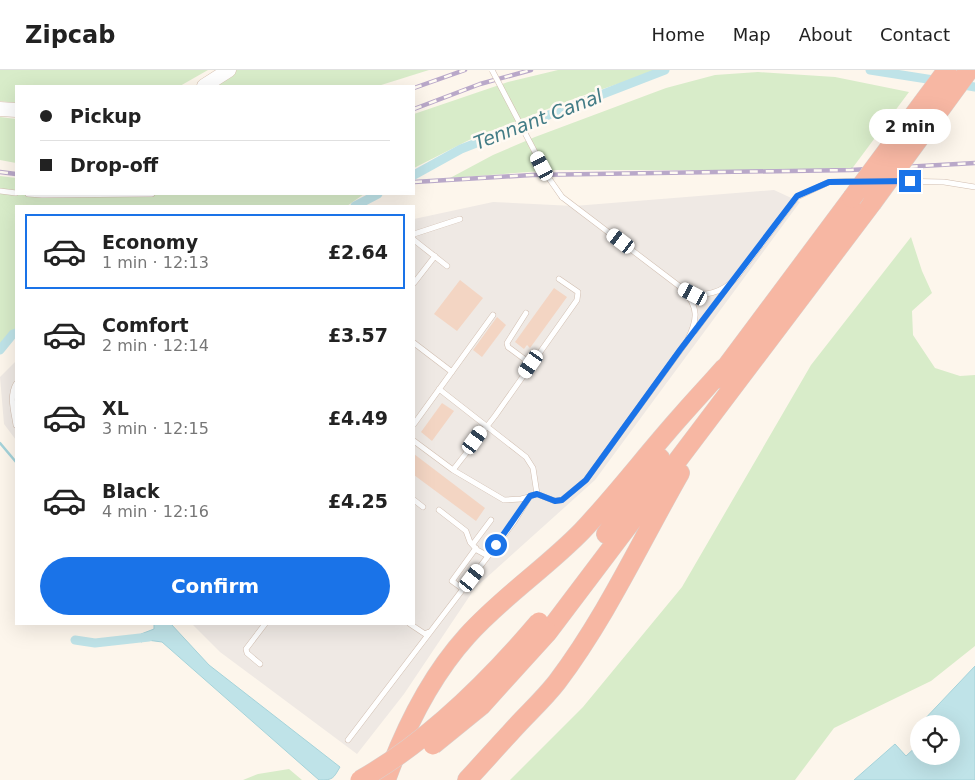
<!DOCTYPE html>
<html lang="en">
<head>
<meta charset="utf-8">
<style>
	:root { --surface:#fff; --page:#f2f2f2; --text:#222; --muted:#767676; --line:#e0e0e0; --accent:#1a73e8 }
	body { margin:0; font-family:"DejaVu Sans",sans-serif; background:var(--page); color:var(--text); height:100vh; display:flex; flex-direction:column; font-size:19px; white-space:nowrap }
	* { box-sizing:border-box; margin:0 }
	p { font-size:16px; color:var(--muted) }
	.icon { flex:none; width:28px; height:28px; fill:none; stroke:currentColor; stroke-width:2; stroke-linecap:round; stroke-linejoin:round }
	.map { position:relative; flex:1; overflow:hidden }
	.side { position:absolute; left:15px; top:135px; width:400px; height:420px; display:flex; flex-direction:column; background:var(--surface); border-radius:0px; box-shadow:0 5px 20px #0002 }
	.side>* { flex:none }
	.guide { position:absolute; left:15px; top:15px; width:400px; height:110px; border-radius:0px; box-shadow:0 5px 20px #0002; display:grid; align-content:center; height:110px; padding:0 25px; background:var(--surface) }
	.buttons { position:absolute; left:910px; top:645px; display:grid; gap:10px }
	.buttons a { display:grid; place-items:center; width:50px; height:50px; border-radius:50%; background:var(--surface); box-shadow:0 5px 20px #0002; font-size:25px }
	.end { position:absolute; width:22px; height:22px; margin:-11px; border:6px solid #1a73e8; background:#fff; box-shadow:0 0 0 2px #fff }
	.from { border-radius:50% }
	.bubble { position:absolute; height:35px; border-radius:18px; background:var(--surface); box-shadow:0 5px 20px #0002; font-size:16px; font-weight:700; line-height:35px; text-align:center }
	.car { position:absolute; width:15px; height:30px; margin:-15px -8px; border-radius:6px; box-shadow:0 0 4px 1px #0007; background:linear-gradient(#fff 24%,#345 0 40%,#fff 0 76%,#345 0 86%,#fff 0) }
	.guide b { display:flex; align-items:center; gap:18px; height:48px; font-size:19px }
	.guide b+b { border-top:1px solid var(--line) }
	.guide i { width:12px; height:12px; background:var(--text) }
	ul { padding:9px 0 0; list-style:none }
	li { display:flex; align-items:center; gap:15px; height:75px; margin:0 10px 8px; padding:0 15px; border:2px solid transparent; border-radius:0px }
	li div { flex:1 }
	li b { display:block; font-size:19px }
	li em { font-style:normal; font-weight:700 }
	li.on { border-color:var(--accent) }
	li>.icon { width:45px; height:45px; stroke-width:1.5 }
	.cta { display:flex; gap:10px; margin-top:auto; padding:10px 25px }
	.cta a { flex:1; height:58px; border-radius:30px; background:var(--accent); color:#fff; font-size:20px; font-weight:700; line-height:58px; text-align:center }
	header { display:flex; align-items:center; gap:30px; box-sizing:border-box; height:70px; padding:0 25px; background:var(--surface); border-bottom:1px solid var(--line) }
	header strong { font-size:24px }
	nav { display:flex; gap:28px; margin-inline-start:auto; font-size:18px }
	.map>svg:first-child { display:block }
	.industrial { fill:#efe9e4 }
	.green { fill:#d8ecc9 }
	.water { fill:#bfe3e8; stroke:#a5d3da }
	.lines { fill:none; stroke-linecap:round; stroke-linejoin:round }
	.stream { stroke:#a5d3da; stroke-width:2.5 }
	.canal { stroke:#bfe3e8; stroke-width:9 }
	.building { fill:#f3d5c3 }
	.lane-casing { stroke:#d1beb0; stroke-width:6 }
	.secondary-casing { stroke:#d6c0b0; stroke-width:15 }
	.highway-casing { stroke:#dad1cd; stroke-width:20 }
	.lane { stroke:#fff; stroke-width:5 }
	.secondary { stroke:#fff; stroke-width:14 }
	.highway { stroke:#f7b7a3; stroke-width:19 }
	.rail-casing { stroke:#b9a8c9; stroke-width:4.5 }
	.rail { stroke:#fffaf3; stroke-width:2.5; stroke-dasharray:8; stroke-linecap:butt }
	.lane-bridge-casing { stroke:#d1beb0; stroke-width:6; stroke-linecap:butt }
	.highway-bridge-casing { stroke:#dad1cd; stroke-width:20; stroke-linecap:butt }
	.lane-bridge { stroke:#fff; stroke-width:5 }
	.highway-bridge { stroke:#f7b7a3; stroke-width:19 }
	.route { stroke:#1a73e8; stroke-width:6 }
	.labels { text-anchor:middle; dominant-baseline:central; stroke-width:5; stroke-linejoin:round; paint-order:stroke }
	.water-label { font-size:19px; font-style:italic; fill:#437c86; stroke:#fffaf3 }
</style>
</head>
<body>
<header>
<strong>Zipcab</strong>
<nav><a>Home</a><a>Map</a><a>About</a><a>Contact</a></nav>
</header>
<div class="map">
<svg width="975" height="710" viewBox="0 0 975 710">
	<rect width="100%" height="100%" fill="#fdf6ec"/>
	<path class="industrial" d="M774 120 800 132 595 410 475 518 404 624 357 684 220 582 192 554H414V149L493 132 574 136Z
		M16 291V370L4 354 0 307Z"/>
	<path class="green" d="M0 0H208L180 16H16V33L0 31Z
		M237 0H429L378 16H215Z
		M558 0H659L576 28 475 67 414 98V44L508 12Z
		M758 2 835 7 909 22 851 100H556L450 108 493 85 535 67 666 18 715 5Z
		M0 47 16 49V93L0 90Z
		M0 106 16 108V124H364L347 136H16V263L13 264 0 280Z
		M911 167 922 201 932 223 912 241 913 265 935 298 960 306 975 305V576L931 611 834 658 795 710H510L583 637 682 517 811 295Z
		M289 699 302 710H243L258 704Z"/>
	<path class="water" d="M154 554H171L209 595 340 697C333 709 333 710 319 710L162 572 147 570 141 572 139 568 141 564 154 559Z
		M975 596V710H854L895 674 906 686 919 674V686H951V654H920Z"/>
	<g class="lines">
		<path class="stream" d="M0 373 16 392"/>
		<path class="canal" d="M870 0 940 11
			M958 14 975 17
			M414 105 461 79 665 0
			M355 136 378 124
			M0 280 13 264 16 263
			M75 570 95 573 149 567"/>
	</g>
	<path class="building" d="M460 210 483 228 457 261 434 244Z
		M554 218 567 227 530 278 527 275 524 279 515 272Z
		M497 247 506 255 482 287 473 280Z
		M442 333 454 341 432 371 421 362Z
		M414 384 485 438 476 451 414 405Z"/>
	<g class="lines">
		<defs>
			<path id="lane" d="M893 111 944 112 975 117
				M0 121 16 123
				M28 124 42 125 152 124
				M414 164 460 149
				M414 170 447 196
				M414 213 435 186
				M686 220C703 229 723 222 736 208L797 127 829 112 860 111
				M526 243 507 273 508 277 531 294
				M695 261 727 218
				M414 273 452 302
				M16 314C9 326 14 342 16 355
				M439 319 526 387 533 398 537 424
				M414 354 493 245
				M414 371 453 400 504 430 521 429 529 427
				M453 400 495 346 577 230 578 222 559 209
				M414 430 423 437
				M439 440 466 461 470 472 477 480 488 486
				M473 474 491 450
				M463 519 452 511 476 478
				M410 554 425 564 429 562
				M260 594 247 583 246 579 265 554
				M348 670 514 452 530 426 537 424 555 431 562 430 586 410 687 271C698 249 699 238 683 219L562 127"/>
			<path id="secondary" d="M204 16 229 0
				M0 39 16 40"/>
			<path id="highway" d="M717 309 852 128
				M606 464 660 388
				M548 562 872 133
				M386 710C405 658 430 607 467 566 502 527 546 498 582 461 617 424 647 384 681 346 695 330 710 314 724 298
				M467 710C482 694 496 678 511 662 526 645 543 630 557 612 606 547 640 473 680 403"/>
		</defs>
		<use href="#lane" class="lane-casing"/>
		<use href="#secondary" class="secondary-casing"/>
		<use href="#highway" class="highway-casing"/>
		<use href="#lane" class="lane"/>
		<use href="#secondary" class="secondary"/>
		<use href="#highway" class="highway"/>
		<defs>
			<path id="rail" d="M414 18 465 0
				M414 39 480 14 531 0
				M0 102 16 104
				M414 112 532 105 851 100 975 93"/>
		</defs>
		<use href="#rail" class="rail-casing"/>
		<use href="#rail" class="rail"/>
		<defs>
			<path id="lane-bridge" d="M492 0 548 107 562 127"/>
			<path id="highway-bridge" d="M852 128 947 0
				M872 133 969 0
				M433 675 481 636 548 562
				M360 710C429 671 488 612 539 552"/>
		</defs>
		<use href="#lane-bridge" class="lane-bridge-casing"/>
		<use href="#highway-bridge" class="highway-bridge-casing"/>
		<use href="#lane-bridge" class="lane-bridge"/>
		<use href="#highway-bridge" class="highway-bridge"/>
	</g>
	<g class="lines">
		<path class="route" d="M496 475 530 426 537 424 555 431 562 430 586 410 680 280 797 126 829 112 910 111"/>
	</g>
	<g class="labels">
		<g class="water-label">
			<text transform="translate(538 49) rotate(-21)">Tennant Canal</text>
		</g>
	</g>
</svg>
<div class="buttons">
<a><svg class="icon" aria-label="locate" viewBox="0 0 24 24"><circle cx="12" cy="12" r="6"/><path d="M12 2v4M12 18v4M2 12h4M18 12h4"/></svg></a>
</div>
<i class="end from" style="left:496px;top:475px"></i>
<i class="end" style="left:910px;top:111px"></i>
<div class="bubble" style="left:869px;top:39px;width:82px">2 min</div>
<i class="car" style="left:542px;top:96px;rotate:332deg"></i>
<i class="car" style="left:621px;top:171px;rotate:307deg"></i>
<i class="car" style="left:693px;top:224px;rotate:297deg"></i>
<i class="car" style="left:531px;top:294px;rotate:215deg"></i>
<i class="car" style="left:475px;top:370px;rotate:36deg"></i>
<i class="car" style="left:472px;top:508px;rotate:37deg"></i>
<div class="guide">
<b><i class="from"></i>Pickup</b>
<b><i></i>Drop-off</b>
</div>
<section class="side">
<ul>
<li class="on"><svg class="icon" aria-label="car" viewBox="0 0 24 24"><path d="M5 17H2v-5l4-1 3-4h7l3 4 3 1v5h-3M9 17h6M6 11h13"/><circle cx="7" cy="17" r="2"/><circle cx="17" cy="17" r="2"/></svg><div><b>Economy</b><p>1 min · 12:13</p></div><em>£2.64</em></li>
<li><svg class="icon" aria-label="car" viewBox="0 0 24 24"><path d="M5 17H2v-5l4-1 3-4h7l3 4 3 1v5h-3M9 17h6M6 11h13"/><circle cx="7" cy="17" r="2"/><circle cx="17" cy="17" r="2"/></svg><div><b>Comfort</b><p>2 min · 12:14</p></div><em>£3.57</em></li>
<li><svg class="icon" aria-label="car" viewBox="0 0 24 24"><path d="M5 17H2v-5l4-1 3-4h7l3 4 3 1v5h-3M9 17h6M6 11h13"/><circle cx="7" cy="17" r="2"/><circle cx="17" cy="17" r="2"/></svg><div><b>XL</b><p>3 min · 12:15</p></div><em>£4.49</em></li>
<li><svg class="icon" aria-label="car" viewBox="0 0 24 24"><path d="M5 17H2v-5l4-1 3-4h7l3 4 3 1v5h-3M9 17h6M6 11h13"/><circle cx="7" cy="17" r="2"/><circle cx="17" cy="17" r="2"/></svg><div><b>Black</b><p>4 min · 12:16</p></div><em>£4.25</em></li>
</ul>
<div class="cta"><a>Confirm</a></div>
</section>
</div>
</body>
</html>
